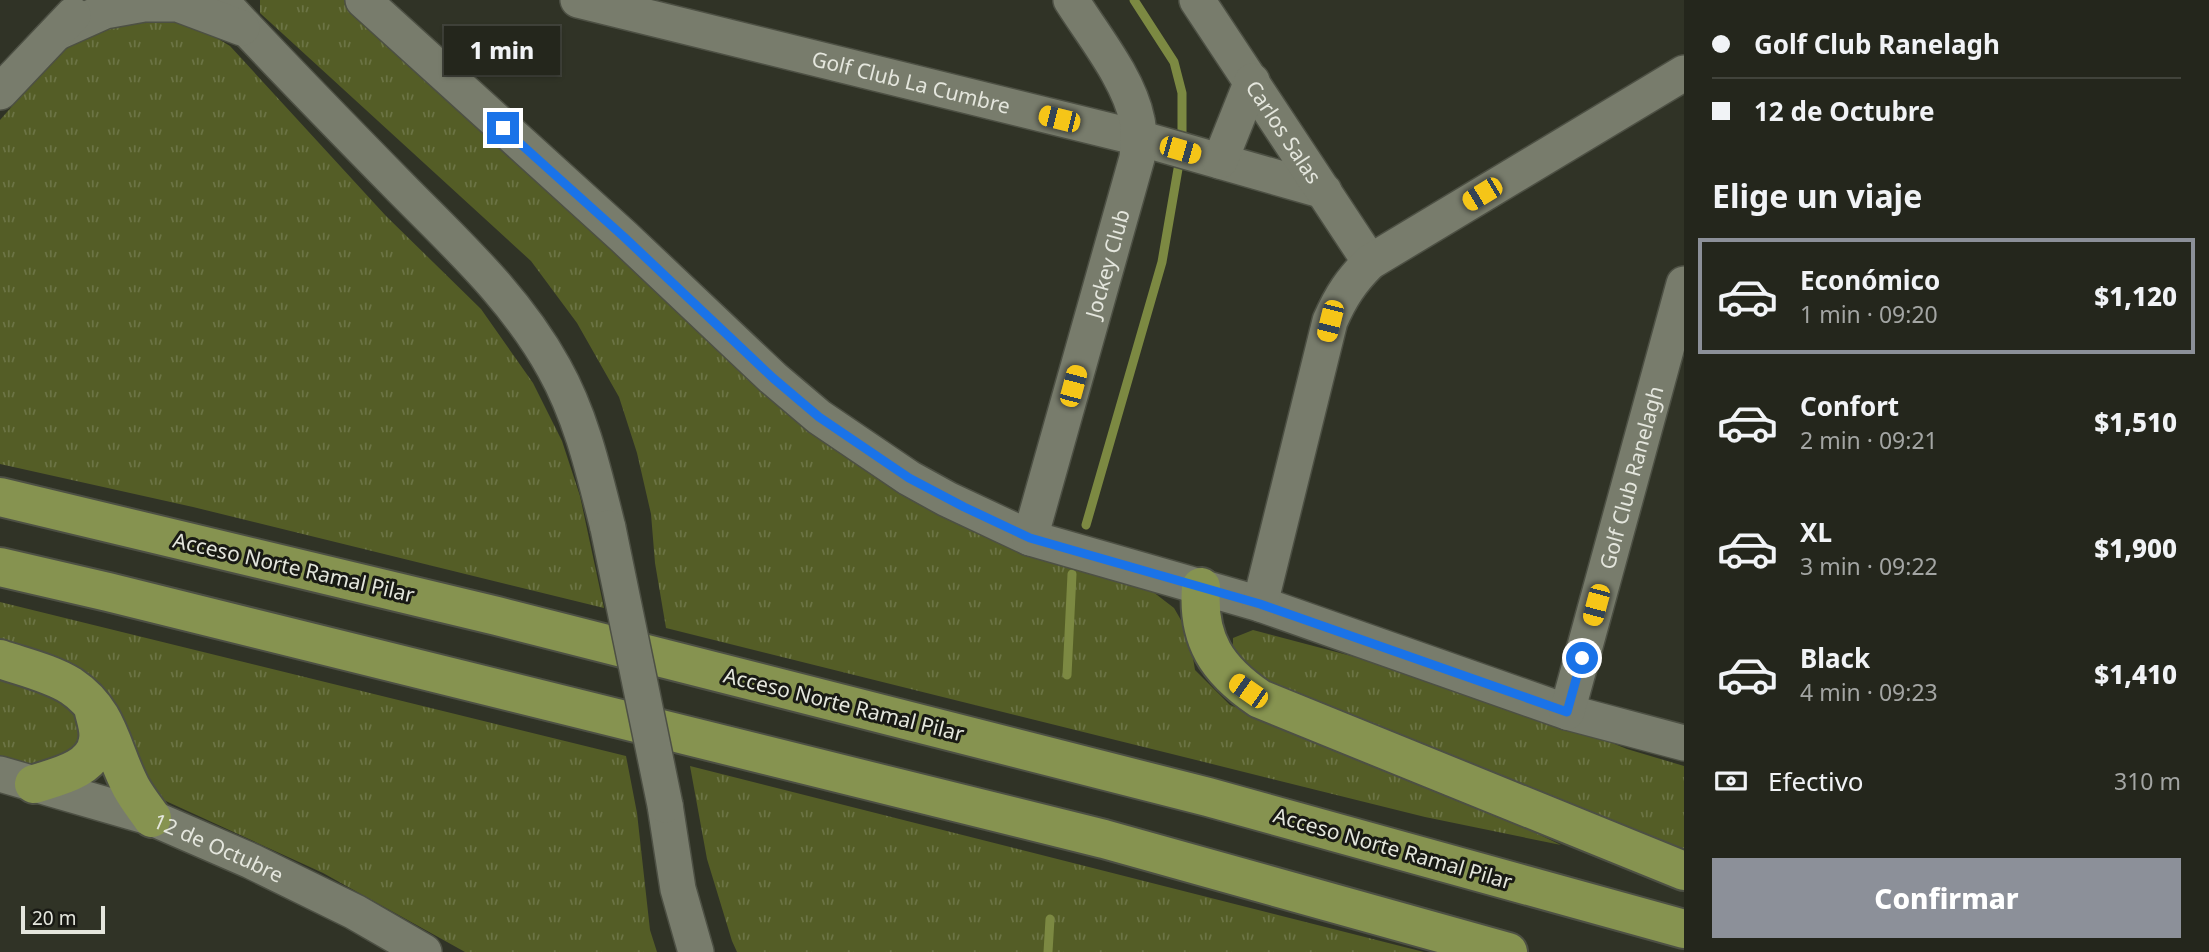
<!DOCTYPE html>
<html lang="es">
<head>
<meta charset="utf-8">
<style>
	:root { --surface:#24261c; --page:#303229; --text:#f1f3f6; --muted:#a3a5a3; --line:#41433b; --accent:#8c9099 }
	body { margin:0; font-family:"Noto Sans",sans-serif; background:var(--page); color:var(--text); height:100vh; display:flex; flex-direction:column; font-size:26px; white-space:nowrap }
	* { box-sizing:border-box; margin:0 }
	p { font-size:23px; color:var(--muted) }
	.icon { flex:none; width:38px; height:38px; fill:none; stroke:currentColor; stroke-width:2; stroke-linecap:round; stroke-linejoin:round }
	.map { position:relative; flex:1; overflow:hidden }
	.drawer { display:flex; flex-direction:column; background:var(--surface); width:525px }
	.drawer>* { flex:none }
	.guide { display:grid; align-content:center; height:154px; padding:0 28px; background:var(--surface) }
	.scale { position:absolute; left:21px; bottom:18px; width:84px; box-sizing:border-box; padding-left:7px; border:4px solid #e4e6dd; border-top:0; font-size:19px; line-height:24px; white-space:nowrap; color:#e4e6dd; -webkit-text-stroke:5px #191a14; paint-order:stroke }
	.end { position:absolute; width:32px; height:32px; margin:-16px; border:9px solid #1a73e8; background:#fff; box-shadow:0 0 0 4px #fff }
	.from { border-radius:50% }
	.bubble { position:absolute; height:49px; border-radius:0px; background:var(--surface); box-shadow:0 2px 5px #0004,0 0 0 2px var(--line); font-size:23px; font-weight:800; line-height:49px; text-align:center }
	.car { position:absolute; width:21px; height:42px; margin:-21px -10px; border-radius:9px; box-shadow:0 0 5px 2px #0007; background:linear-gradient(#f5c518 24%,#345 0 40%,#f5c518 0 76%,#345 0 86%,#f5c518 0) }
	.guide b { display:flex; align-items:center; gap:24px; height:66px; font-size:26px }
	.guide b+b { border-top:2px solid var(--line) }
	.guide i { width:18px; height:18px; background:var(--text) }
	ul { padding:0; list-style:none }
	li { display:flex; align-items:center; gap:21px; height:116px; margin:0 14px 10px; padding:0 14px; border:4px solid transparent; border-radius:0px }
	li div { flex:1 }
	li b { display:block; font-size:26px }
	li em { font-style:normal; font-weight:800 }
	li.selected { border-color:var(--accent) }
	li>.icon { width:63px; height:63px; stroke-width:1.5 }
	h2 { padding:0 28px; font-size:32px; line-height:84px }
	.pay { display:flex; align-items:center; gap:18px; height:77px; padding:0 28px; font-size:26px }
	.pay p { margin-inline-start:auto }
	.action { display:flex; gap:14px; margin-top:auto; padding:14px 28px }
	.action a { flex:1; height:80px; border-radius:0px; background:var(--accent); color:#fff; font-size:28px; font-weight:800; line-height:80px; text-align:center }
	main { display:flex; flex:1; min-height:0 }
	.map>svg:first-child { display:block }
	.grass { fill:url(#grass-tufts) }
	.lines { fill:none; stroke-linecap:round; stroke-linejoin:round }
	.stream { stroke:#7c8942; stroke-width:9 }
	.minor-casing { stroke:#4d5044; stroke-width:38 }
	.highway-casing { stroke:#4d5044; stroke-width:42 }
	.minor { stroke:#787c6c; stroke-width:35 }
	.highway { stroke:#869350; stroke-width:38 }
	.minor-bridge-casing { stroke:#4d5044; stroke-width:38; stroke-linecap:butt }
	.minor-bridge { stroke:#787c6c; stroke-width:35 }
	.route { stroke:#1a73e8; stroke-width:9 }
	.labels { text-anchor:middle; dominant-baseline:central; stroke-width:6; stroke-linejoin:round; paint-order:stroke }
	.street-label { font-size:21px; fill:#e4e6dd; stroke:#191a14 }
</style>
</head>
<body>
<main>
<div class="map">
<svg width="1684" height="952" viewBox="0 0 1684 952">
	<defs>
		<pattern id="grass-tufts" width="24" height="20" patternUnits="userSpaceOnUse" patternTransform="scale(1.75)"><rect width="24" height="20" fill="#545d26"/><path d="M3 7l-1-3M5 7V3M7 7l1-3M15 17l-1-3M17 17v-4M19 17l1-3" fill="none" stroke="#6c7445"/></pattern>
	</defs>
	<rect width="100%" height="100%" fill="#303326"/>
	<path class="grass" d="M260 0H344L445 96 774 401 1148 588 1174 608 1189 634 1195 670 1230 705 1390 763 1561 845 1425 817 666 628 655 563 651 514 637 453 619 397 577 323 531 261 260 13Z
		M162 18 197 26 230 46 386 216 481 309 533 383 562 441 580 496 604 608 193 507 0 464V120L58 54 83 32Z
		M0 602 626 756 637 813 650 930 657 952H465L323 873 146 792 116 709 101 684 57 660 0 641Z
		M1253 630 1484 691 1627 749 1684 766V857L1287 701 1245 668 1233 651V638Z
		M0 671 80 706 89 744 54 766 24 764 0 757Z
		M690 766 1424 952H737L732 941 707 859Z"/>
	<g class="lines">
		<path class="stream" d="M1134 0 1174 62 1182 93V135
			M1086 525 1162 262 1178 169
			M1067 675 1072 574
			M1048 952 1050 919"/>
		<defs>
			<g id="minor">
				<path d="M220 0C279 64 339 125 400 187 456 244 515 297 554 368 582 418 594 473 608 528"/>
				<path d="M363 0 624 237 773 378 819 417 909 478 947 499 1030 538 1260 604 1567 712 1684 743"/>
				<path id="s1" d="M578 0 1139 138 1324 191"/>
				<path id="s2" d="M1197 0 1370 262"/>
				<path d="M58 32 105 11 144 4H178L242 28"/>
				<path d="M0 92 73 15"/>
				<path d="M1220 161 1252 81"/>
				<path id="s3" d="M1030 538 1137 158C1138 145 1140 133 1137 120 1129 79 1093 35 1071 0"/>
				<path d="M1260 604 1330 321C1341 296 1351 281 1370 262L1684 73"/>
				<path id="s4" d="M1567 712 1684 284"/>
				<path id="s5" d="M0 774 152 818 251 861 355 912 424 952"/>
				<path d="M665 805 678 889 696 952"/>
			</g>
			<path id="highway" d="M0 497 497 616 1208 797 1684 929
				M0 567 108 592 1104 839 1508 952
				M1201 587C1197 640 1217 670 1260 699L1684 871
				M0 659C23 667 50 673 71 686 110 712 111 749 131 787 137 798 145 808 152 818
				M34 784C57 777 95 769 98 740 100 729 95 718 93 707"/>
		</defs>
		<use href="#minor" class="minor-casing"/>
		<use href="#highway" class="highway-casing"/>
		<use href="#minor" class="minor"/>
		<use href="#highway" class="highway"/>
		<defs>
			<path id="minor-bridge" d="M608 528 665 805"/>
		</defs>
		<use href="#minor-bridge" class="minor-bridge-casing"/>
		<use href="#minor-bridge" class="minor-bridge"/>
	</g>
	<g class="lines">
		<path class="route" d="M503 128 624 237 773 378 819 417 909 478 964 507 1030 538 1260 604 1567 712 1582 658"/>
	</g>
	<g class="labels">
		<g class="street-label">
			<text stroke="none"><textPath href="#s1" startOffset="343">Golf Club La Cumbre</textPath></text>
			<text stroke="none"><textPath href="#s2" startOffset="158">Carlos Salas</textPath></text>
			<text stroke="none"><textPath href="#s3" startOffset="285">Jockey Club</textPath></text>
			<text stroke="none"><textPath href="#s4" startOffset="243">Golf Club Ranelagh</textPath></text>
			<text transform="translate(294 567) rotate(13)">Acceso Norte Ramal Pilar</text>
			<text transform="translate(844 704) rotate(14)">Acceso Norte Ramal Pilar</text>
			<text stroke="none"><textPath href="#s5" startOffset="231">12 de Octubre</textPath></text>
			<text transform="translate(1393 848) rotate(16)">Acceso Norte Ramal Pilar</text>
		</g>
	</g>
</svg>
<div class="scale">20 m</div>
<i class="end from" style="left:1582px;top:658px"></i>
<i class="end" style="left:503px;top:128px"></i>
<div class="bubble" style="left:444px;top:26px;width:116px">1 min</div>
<i class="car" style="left:1059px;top:119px;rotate:284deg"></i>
<i class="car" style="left:1180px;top:150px;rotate:106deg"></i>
<i class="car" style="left:1482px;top:194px;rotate:239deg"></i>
<i class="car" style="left:1330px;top:321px;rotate:194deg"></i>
<i class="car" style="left:1073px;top:386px;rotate:15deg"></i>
<i class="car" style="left:1596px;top:605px;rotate:195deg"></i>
<i class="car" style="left:1248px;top:691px;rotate:305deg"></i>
</div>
<section class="drawer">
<div class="guide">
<b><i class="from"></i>Golf Club Ranelagh</b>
<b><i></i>12 de Octubre</b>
</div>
<h2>Elige un viaje</h2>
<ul>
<li class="selected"><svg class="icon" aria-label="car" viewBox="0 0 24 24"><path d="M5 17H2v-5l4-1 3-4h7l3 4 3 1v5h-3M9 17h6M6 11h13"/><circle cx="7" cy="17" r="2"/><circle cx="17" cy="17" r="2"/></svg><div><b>Económico</b><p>1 min · 09:20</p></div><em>$1,120</em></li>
<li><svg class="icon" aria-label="car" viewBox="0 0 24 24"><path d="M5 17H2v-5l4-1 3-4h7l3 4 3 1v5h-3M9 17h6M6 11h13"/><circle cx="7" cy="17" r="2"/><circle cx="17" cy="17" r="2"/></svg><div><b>Confort</b><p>2 min · 09:21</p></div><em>$1,510</em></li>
<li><svg class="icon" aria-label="car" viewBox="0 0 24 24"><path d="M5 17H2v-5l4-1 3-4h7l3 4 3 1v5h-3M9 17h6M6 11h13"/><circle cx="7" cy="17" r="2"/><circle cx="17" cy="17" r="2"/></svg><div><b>XL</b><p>3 min · 09:22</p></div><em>$1,900</em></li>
<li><svg class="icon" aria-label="car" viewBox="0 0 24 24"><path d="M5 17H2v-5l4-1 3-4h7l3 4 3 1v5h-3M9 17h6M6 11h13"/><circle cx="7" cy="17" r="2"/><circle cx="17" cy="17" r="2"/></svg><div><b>Black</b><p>4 min · 09:23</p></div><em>$1,410</em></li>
</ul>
<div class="pay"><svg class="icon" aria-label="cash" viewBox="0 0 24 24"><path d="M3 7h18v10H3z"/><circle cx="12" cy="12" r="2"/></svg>Efectivo<p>310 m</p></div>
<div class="action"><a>Confirmar</a></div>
</section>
</main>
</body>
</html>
